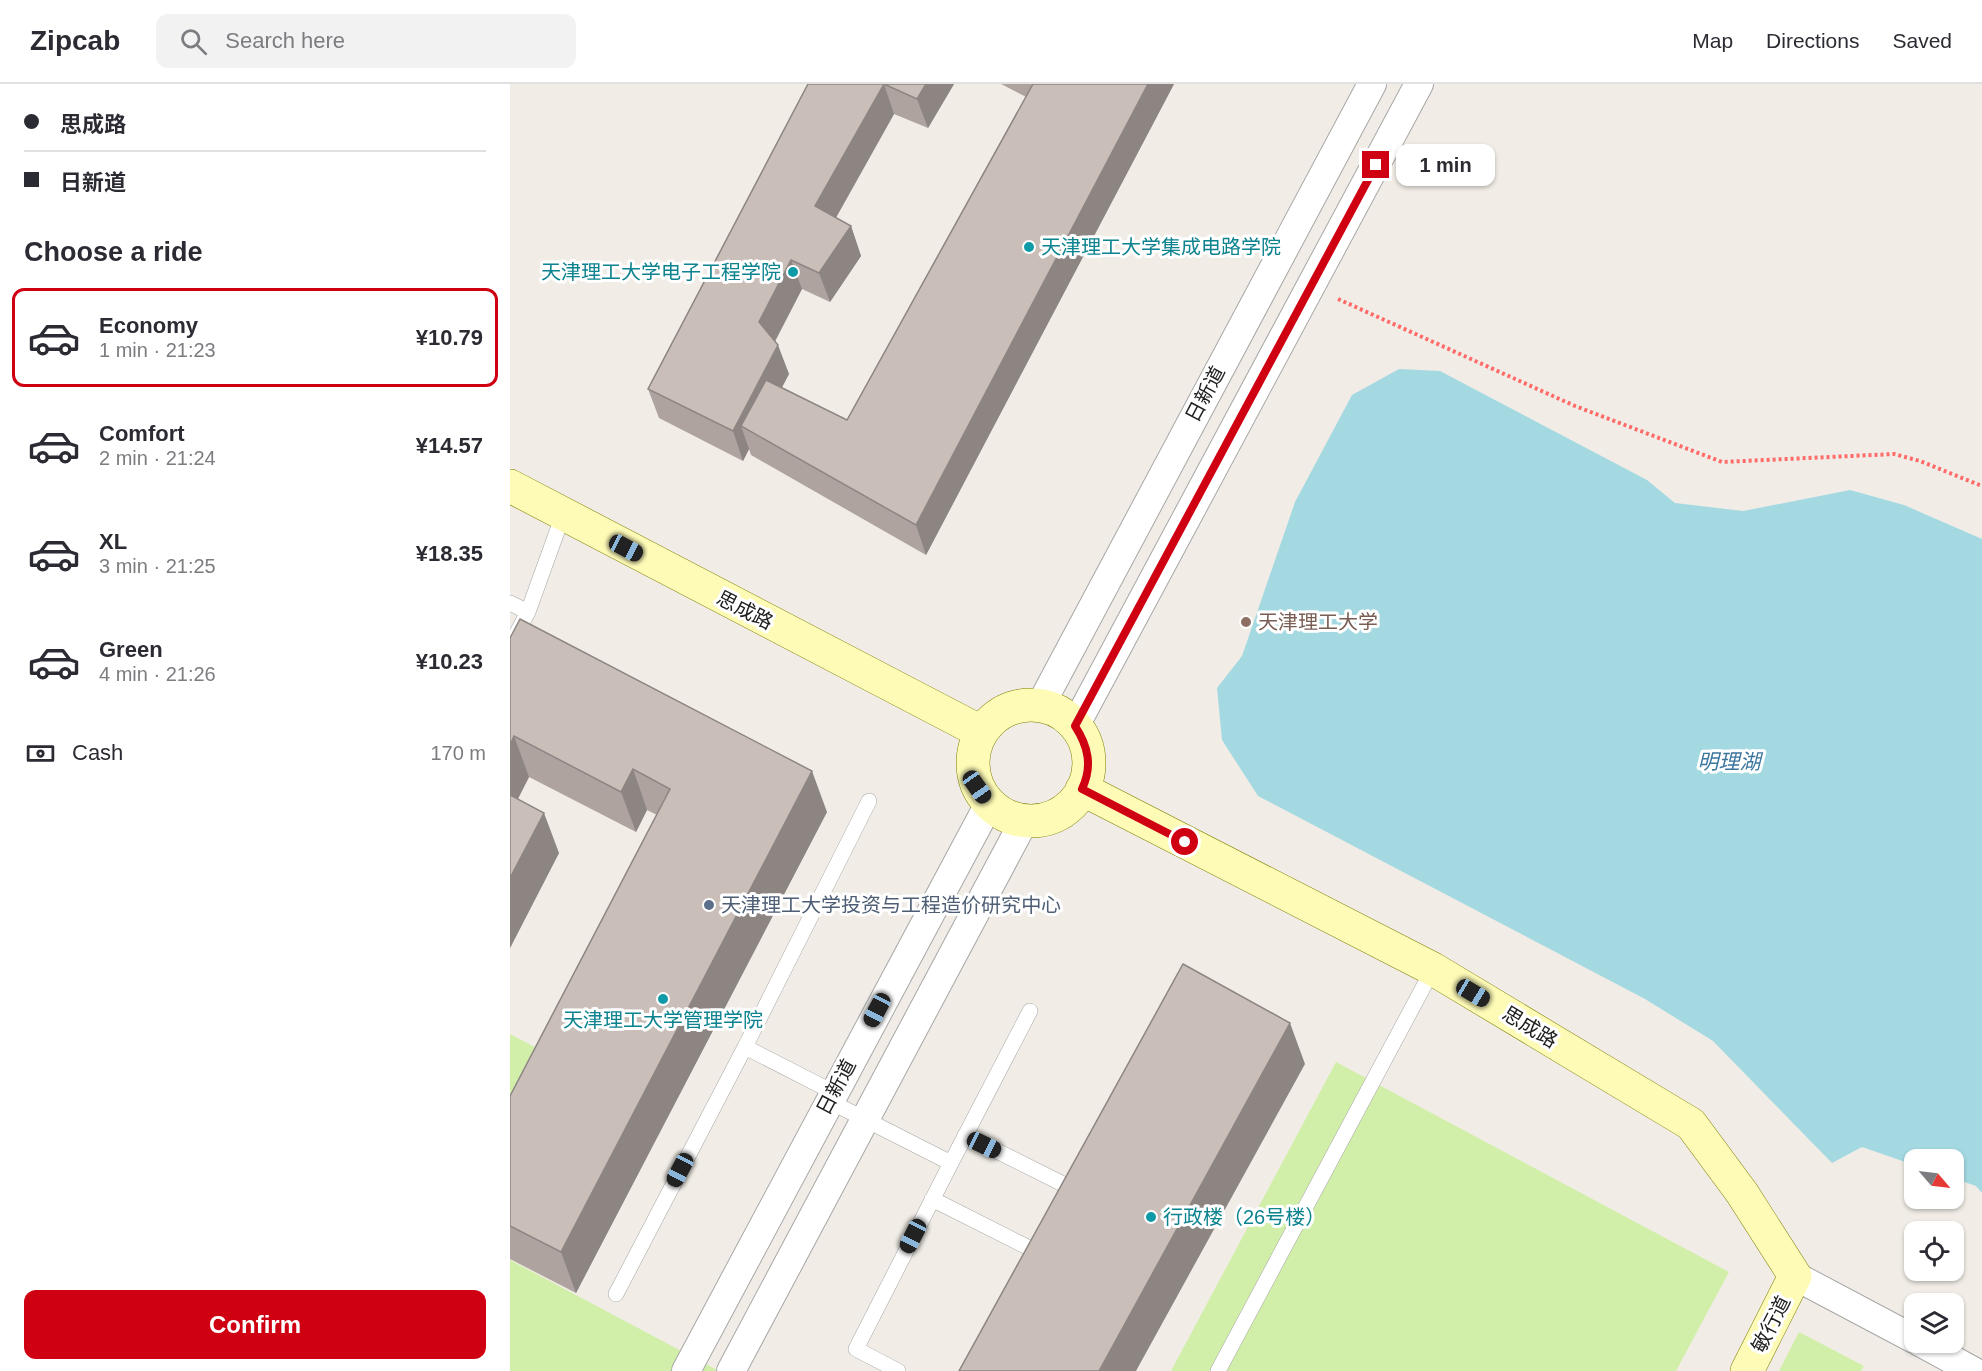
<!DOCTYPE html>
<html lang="en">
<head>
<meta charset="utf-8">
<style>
	:root { --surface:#fff; --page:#f2f2f3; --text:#2b2b33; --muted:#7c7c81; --line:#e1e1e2; --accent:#d00013 }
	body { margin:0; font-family:Helvetica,"Noto Sans SC",sans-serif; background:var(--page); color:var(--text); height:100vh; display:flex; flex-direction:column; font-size:22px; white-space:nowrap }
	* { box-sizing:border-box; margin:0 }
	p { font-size:20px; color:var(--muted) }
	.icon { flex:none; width:33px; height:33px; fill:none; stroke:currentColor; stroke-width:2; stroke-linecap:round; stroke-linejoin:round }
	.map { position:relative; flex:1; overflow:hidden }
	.details { display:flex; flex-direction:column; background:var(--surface); width:510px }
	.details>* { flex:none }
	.guide { display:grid; align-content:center; height:132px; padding:0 24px; background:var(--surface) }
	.needle { width:39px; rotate:118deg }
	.fabs { position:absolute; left:1394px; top:1065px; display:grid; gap:12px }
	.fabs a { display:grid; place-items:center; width:60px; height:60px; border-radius:12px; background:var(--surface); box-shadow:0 2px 4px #0004; font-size:30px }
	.end { position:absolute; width:27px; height:27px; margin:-14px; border:8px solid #d00013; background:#fff; box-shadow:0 0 0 3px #fff }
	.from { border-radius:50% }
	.bubble { position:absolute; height:42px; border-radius:12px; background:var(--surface); box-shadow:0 2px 4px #0004; font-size:20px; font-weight:800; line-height:42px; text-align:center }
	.car { position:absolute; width:18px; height:36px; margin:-18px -9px; border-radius:8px; box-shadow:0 0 4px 2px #0007; background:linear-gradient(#222 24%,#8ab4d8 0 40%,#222 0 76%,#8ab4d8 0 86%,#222 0) }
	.guide b { display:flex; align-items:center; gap:21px; height:57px; font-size:22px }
	.guide b+b { border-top:2px solid var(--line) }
	.guide i { width:15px; height:15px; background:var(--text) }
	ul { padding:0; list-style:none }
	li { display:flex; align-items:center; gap:18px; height:99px; margin:0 12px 9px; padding:0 12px; border:3px solid transparent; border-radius:12px }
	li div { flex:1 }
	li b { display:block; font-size:22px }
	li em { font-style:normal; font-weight:800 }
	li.current { border-color:var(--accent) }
	li>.icon { width:54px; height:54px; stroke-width:1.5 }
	h2 { padding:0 24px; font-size:27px; line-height:72px }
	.pay { display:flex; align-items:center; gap:15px; height:66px; padding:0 24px; font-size:22px }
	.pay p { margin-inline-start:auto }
	.action { display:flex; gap:12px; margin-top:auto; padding:12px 24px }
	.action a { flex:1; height:69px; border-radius:12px; background:var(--accent); color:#fff; font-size:24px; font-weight:800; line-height:69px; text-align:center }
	header { display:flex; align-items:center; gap:36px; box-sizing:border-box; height:84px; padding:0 30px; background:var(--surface); border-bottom:2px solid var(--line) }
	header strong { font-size:28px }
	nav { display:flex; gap:33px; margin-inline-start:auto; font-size:21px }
	.search { width:420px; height:54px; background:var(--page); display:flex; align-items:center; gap:15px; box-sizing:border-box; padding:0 21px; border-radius:12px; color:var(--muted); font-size:22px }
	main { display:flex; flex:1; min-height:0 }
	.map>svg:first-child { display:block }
	.grass { fill:#d1efa9 }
	.water { fill:#a4d9e2 }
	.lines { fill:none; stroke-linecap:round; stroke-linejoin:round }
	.lane-casing { stroke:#a7a7a7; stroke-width:16 }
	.street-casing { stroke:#a7a7a7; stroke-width:30 }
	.secondary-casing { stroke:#7c7e00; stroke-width:34 }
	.path { stroke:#ff6b69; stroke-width:4; stroke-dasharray:3 3; stroke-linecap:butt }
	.lane { stroke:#fff; stroke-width:15 }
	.street { stroke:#fff; stroke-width:28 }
	.secondary { stroke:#fefbb7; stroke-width:33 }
	.wall { fill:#aea39f }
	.shaded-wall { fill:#8d8582 }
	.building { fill:#cabeb9; stroke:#8d8582; stroke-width:1.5 }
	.route { stroke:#d00013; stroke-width:8 }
	.culture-dot { fill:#0f9aa8; stroke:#fff; stroke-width:2 }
	.education-dot { fill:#8d6e63; stroke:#fff; stroke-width:2 }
	.service-dot { fill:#5c6f8a; stroke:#fff; stroke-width:2 }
	.labels { text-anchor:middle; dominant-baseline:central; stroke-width:6; stroke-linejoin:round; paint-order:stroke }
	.culture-label { font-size:20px; fill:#0d838f; stroke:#fff; text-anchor:start }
	.street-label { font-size:20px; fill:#202020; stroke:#fff }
	.education-label { font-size:20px; fill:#785e54; stroke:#fff; text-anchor:start }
	.service-label { font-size:20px; fill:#4e5e75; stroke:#fff; text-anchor:start }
	.water-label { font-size:21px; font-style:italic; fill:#3c779f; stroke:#fff }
</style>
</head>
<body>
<header>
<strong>Zipcab</strong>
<div class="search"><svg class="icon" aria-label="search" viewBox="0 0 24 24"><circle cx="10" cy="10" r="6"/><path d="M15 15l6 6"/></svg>Search here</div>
<nav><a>Map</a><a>Directions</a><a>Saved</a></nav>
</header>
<main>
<section class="details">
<div class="guide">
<b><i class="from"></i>思成路</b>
<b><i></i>日新道</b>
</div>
<h2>Choose a ride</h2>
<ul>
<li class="current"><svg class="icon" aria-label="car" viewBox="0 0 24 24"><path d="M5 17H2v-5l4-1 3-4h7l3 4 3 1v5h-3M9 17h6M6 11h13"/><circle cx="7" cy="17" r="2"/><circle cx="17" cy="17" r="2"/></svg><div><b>Economy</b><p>1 min · 21:23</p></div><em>¥10.79</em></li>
<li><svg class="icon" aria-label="car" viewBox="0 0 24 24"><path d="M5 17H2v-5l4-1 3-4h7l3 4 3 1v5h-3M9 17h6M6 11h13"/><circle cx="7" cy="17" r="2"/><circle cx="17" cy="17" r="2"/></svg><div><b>Comfort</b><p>2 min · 21:24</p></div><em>¥14.57</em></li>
<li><svg class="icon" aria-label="car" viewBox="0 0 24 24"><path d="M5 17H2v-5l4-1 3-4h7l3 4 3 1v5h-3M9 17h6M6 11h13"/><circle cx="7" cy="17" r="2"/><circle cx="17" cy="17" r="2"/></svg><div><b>XL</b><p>3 min · 21:25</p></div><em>¥18.35</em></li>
<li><svg class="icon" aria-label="car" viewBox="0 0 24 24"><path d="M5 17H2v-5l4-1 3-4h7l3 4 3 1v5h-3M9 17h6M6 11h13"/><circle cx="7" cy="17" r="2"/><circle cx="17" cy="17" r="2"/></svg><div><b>Green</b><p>4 min · 21:26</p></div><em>¥10.23</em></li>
</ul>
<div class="pay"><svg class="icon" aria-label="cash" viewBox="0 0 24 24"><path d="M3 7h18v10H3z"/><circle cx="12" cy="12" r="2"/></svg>Cash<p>170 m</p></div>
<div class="action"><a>Confirm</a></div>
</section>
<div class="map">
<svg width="1472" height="1287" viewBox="0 0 1472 1287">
	<rect width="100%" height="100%" fill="#f1ede6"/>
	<path class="grass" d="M0 950 25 963 0 1011Z
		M826 978 1219 1188 1166 1287H661Z
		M0 1176 209 1287H0Z
		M1289 1248 1354 1282 1351 1287H1269Z"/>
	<path class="water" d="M889 285 930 287 1137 396 1165 419 1233 427 1340 406 1394 421 1472 455V1109L1466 1102 1443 1094V1076H1404V1081L1352 1063 1322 1079 1203 957 1135 915 748 712 712 656 707 604 732 572 785 418 842 311Z"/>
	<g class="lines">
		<defs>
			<path id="lane" d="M0 519 18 528
				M0 562 18 528 53 431
				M323 1008 235 963 359 717
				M319 1017 441 1079 346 1265 388 1287
				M455 1051 569 1108
				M441 1079 520 927
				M422 1115 535 1172
				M106 1210 235 963
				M708 1287 923 885"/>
			<path id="street" d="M530 622 862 0
				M565 642 909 0
				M1285 1192 1404 1255
				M1410 1258 1463 1287
				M176 1287 479 720
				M221 1287 514 737"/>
			<path id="secondary" d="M0 402 471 648
				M463 679a58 58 0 1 1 116 0a58 58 0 1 1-116 0Z
				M572 705 923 885 1181 1040 1232 1109 1285 1192 1237 1287"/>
		</defs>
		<use href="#lane" class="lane-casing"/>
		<use href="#street" class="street-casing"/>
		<use href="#secondary" class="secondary-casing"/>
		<path class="path" d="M828 215 1065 322 1212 378 1384 370 1410 377 1472 402"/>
		<use href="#lane" class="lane"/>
		<use href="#street" class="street"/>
		<use href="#secondary" class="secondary"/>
	</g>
	<path class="wall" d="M298 0H444L418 44 384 30 326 134 341 142 351 172 320 218 292 205 265 257 279 290 272 303 337 336 516 13 491 0H664L416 471 241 371 239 365 233 377 149 334 138 305Z
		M0 554 317 728 66 1209 0 1175V1012L147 731 137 726 126 748 19 693 8 715 49 769 0 864Z"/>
	<path class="shaded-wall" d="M374 0 384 30 316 151 305 122Z
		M416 0H444L418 44 407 15Z
		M638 0H664L416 471 406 441Z
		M341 142 351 172 320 218 309 189Z
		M281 176 292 205 260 267 249 238Z
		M268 261 279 290 247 351 231 342 239 365 233 377 223 347Z
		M4 652 19 693 0 730V661Z
		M123 685 137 726 126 748 111 708Z
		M302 687 317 728 66 1209 51 1168Z
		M34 729 49 769 0 864V794Z
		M780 939 795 980 626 1287H589Z"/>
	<path class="building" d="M298 0H416L407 15 374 0 305 122 341 142 309 189 281 176 249 238 268 261 223 347 138 305Z
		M523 0H638L406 441 231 342 256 296 337 336Z
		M10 535 302 687 51 1168 0 1142V1012L160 705 123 685 111 708 4 652 0 661V554Z
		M0 711 34 729 0 794Z
		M673 880 780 939 589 1287H449Z"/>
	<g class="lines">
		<path class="route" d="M675 758 572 705C583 682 578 662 565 642L866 81"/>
	</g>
	<g class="culture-dot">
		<circle cx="519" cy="163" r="6"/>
		<circle cx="283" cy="188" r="6"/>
		<circle cx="153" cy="915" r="6"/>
		<circle cx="641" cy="1133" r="6"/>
	</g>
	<circle class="education-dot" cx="736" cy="538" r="6"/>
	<circle class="service-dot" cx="199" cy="821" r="6"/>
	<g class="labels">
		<g class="culture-label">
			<text x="531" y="163">天津理工大学集成电路学院</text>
			<text x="271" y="188" text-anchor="end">天津理工大学电子工程学院</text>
			<text x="153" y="936" text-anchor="middle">天津理工大学管理学院</text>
			<text x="653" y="1133">行政楼（26号楼）</text>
		</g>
		<g class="street-label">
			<text transform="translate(695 310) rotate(-62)">日新道</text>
			<text transform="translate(235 526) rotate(27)">思成路</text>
			<text transform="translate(1020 943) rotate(31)">思成路</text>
			<text transform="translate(326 1003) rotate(-62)">日新道</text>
			<text transform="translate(1261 1240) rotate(-63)">敏行道</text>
		</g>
		<g class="education-label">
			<text x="748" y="538">天津理工大学</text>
		</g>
		<g class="service-label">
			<text x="211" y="821">天津理工大学投资与工程造价研究中心</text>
		</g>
		<g class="water-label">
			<text x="1219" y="677">明理湖</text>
		</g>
	</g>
</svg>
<div class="fabs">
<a><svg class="needle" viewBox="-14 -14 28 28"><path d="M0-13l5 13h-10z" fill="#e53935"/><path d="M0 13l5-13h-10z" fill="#7c7c81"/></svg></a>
<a><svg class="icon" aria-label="locate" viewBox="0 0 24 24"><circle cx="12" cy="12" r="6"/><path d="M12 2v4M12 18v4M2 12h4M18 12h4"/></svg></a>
<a><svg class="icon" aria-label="layers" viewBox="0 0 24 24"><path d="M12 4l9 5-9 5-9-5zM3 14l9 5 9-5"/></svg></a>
</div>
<i class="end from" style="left:675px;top:758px"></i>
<i class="end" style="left:866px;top:81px"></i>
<div class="bubble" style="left:886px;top:60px;width:99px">1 min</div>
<i class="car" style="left:116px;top:464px;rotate:118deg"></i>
<i class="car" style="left:467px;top:703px;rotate:145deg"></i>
<i class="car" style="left:963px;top:909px;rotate:121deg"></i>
<i class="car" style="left:367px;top:926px;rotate:208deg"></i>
<i class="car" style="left:474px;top:1061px;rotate:116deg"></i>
<i class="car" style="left:170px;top:1086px;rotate:208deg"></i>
<i class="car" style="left:403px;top:1152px;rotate:207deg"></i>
</div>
</main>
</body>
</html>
